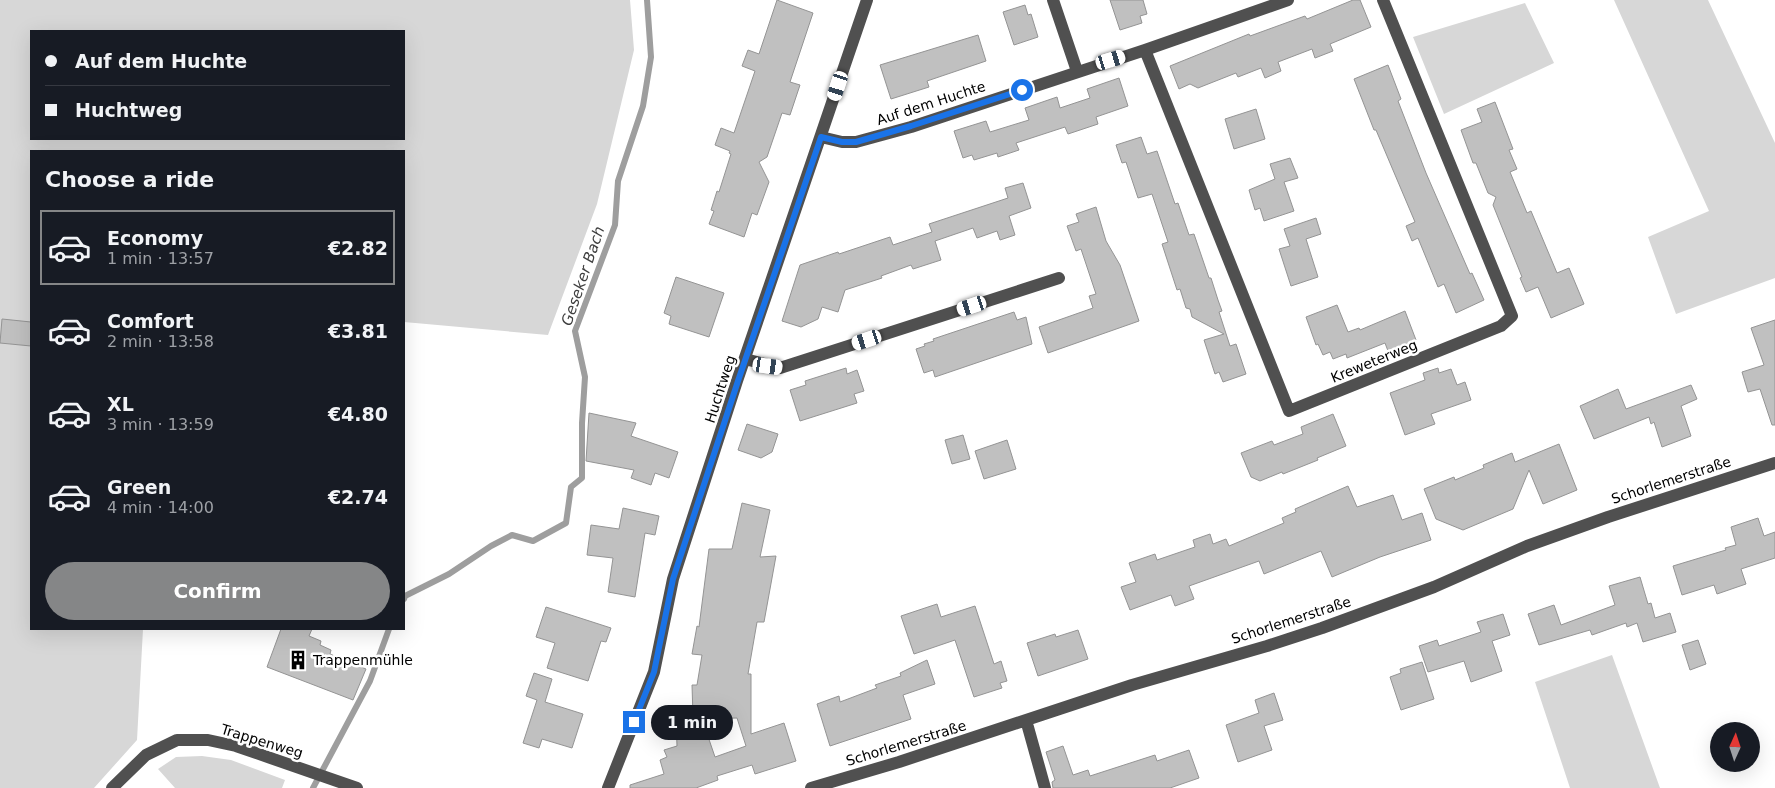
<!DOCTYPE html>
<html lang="en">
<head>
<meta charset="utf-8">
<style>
	:root { --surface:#171b24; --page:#242831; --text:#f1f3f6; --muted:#9ea1a6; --line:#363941; --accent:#858687 }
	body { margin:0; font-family:"DejaVu Sans",sans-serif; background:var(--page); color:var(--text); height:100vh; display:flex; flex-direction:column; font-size:19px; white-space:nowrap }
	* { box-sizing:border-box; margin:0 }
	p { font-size:16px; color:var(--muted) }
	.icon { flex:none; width:28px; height:28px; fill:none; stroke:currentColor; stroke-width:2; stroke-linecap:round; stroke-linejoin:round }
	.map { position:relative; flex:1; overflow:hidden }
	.sheet { position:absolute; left:30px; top:150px; width:375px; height:480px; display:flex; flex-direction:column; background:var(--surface); border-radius:0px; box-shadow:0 5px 20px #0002 }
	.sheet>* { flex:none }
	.top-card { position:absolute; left:30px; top:30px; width:375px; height:110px; border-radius:0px; box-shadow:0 5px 20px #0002; display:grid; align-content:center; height:110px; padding:0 15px; background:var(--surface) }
	.needle { width:32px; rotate:3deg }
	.buttons { position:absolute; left:1710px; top:722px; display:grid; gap:10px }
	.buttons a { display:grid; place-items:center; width:50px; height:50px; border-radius:50%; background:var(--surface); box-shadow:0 5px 20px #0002; font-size:25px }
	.end { position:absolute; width:22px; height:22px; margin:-11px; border:6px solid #1a73e8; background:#fff; box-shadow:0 0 0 2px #fff }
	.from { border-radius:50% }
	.bubble { position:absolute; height:35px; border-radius:18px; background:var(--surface); box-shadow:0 5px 20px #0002; font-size:16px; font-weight:600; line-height:35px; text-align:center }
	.car { position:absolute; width:15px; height:30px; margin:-15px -8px; border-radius:6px; box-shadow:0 0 4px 1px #0007; background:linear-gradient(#fff 24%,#345 0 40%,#fff 0 76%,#345 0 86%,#fff 0) }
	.top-card b { display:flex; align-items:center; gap:18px; height:48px; font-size:19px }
	.top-card b+b { border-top:1px solid var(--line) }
	.top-card i { width:12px; height:12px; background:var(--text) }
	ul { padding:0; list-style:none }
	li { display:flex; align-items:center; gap:15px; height:75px; margin:0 10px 8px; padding:0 5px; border:2px solid transparent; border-radius:0px }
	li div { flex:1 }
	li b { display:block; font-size:19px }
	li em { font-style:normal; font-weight:600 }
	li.selected { border-color:var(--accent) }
	li>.icon { width:45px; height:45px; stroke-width:1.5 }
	h2 { padding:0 15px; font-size:22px; line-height:60px }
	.cta { display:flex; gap:10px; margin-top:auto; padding:10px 15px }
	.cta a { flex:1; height:58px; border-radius:30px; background:var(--accent); color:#fff; font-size:20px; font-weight:600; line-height:58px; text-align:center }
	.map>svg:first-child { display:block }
	.green { fill:#d7d7d7; fill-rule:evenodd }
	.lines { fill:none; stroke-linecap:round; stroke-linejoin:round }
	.stream { stroke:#9e9e9e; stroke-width:6 }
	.building { fill:#c0c0c0; stroke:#949494; fill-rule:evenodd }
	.minor { stroke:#505050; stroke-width:12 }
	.route { stroke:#1a73e8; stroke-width:6 }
	.labels { text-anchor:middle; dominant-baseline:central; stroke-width:5; stroke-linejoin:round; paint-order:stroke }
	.street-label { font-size:14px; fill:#000; stroke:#fff }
	.poi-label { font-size:14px; fill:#000; stroke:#fff; text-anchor:start }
	.water-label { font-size:15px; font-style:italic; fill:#3f3f3f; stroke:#fff }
</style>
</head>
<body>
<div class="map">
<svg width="1775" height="788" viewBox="0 0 1775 788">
	<rect width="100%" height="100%" fill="#fff"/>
	<path class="green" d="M0 0H630L634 50 597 204 548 335 404 322V151H31V629H143L137 740 94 788H0ZM31 31H404V139H31Z
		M1614 0H1708L1775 143V278L1676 314 1648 237 1709 211Z
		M1525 3 1554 63 1444 114 1413 37Z
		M1612 655 1660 788H1570L1535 682Z
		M202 756 231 760 285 780 282 788H175L158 769 176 757Z"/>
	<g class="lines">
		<path class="stream" d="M404 599 405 596 449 574 491 546 512 535 533 541 566 523 571 487 582 478V423L585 377 575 331 615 225 618 181 643 106 651 57 647 0
			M313 788 370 681 389 629"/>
	</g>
	<path class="building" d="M777 0 813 13 790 82 800 85 790 115 782 113 767 157 759 162 769 182 757 215 752 213 744 237 709 224 714 211 711 210 717 191 719 192 731 154 729 153 730 151 715 145 721 128 734 133 755 71 742 66 748 50 759 54Z
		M1110 0H1143L1147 14 1140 16 1142 23 1120 30Z
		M1353 0H1360L1371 27 1330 44 1333 51 1315 58 1312 49 1278 62 1281 71 1265 78 1261 68 1238 77 1236 73 1198 88 1190 84 1179 89 1170 66 1249 34 1250 36 1305 16 1307 19Z
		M1025 5 1028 15 1031 14 1038 37 1014 45 1003 12Z
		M978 35 986 61 927 81 929 87 891 99 880 65Z
		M1388 65 1401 99 1398 101 1426 173 1470 274 1472 273 1484 300 1456 313 1444 284 1438 287 1418 238 1412 241 1406 226 1415 222 1376 130H1374L1354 79Z
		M1119 78 1128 106 1096 117 1098 124 1068 134 1065 127 1016 143 1019 150 998 157 997 153 974 160 972 155 963 158 954 131 986 121 990 132 1029 120 1025 108 1057 97 1060 108 1090 98 1087 89Z
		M1495 102 1513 149 1509 150 1517 169 1510 172 1527 213 1531 211 1557 273 1569 268 1584 304 1551 318 1538 287 1526 292 1520 278 1522 277 1493 205 1496 197 1488 193 1476 163H1473L1461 130 1482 122 1477 109Z
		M1256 109 1265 139 1234 149 1225 119Z
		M1141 137 1147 154 1157 151 1175 204 1178 203 1189 235 1194 234 1209 278H1211L1218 300 1222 311 1219 312 1230 346 1236 344 1246 374 1223 382 1219 372 1215 374 1204 340 1224 334 1192 317 1190 309 1186 308 1180 289 1177 290 1162 244 1168 242 1152 194 1138 198 1126 162 1122 163 1116 145Z
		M1290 158 1298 178 1284 182 1294 211 1264 221 1260 208 1255 210 1249 190 1275 179 1270 164Z
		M1023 183 1031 208 1009 216 1015 235 1000 240 997 231 977 238 973 228 935 241 941 260 913 269 911 265 881 276 882 278 845 290 838 312 822 307 818 319 801 327 782 321 800 265 838 252 839 254 890 237 893 245 932 232 929 224 1008 198 1005 188Z
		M1096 207 1106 241 1120 265 1139 321 1048 353 1039 327 1093 308 1089 296 1096 294 1081 249 1076 251 1067 226 1079 222 1076 214Z
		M1316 218 1321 234 1306 239 1318 277 1291 286 1279 249 1290 246 1284 229Z
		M676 277 724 293 709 337 669 324 671 316 664 313Z
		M1337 305 1348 332 1359 328 1360 330 1405 311 1416 340 1388 351 1385 343 1347 358 1346 354 1333 359 1330 352 1323 355 1318 344 1316 345 1306 317Z
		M1014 312 1017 320 1026 317 1032 344 935 377 933 370 924 373 916 349 925 346 924 344 934 341 933 339Z
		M2 319 31 322V346L0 343Z
		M1775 320V425H1772L1760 389 1748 392 1742 372 1764 365 1751 328Z
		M846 368 847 374 857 370 864 391 854 394 857 403 800 421 790 390 806 385 805 381Z
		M1438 368 1439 373 1451 369 1457 385 1465 382 1471 400 1431 414 1435 424 1405 435 1390 393 1425 380 1423 373Z
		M1691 385 1697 399 1681 406 1691 436 1662 447 1654 422 1651 424 1649 417 1594 439 1580 406 1618 389 1626 409Z
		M589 413 636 423 631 436 678 452 669 478 655 473 651 485 631 478 634 470 586 461Z
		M1333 414 1346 446 1317 458 1318 460 1283 474 1282 472 1260 481 1251 477 1241 453 1272 441 1274 445 1303 434 1301 427Z
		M747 424 778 434 772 452 761 458 738 450Z
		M963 435 970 459 952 464 945 440Z
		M1007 440 1016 469 984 479 975 451Z
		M1559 444 1577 490 1543 504 1529 470 1513 509 1463 530 1436 519 1424 489 1454 477 1455 480 1484 468 1483 465 1512 453 1515 462Z
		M1348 486 1357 507 1393 495 1402 520 1422 513 1431 540 1380 557 1332 577 1321 551 1264 574 1259 561 1189 586 1194 599 1175 606 1171 595 1130 610 1121 587 1136 582 1129 563 1155 554 1157 560 1195 547 1193 540 1210 534 1213 544 1226 539 1229 546 1284 523 1282 518 1296 512 1295 509Z
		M742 503 770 510 760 557 776 556 764 622H757L748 674H751V734L784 723 796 761 755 774 752 765 717 776 718 780 696 788H630V785L664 774 660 760 667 757 664 750 677 746 676 718 693 717 692 685H697L702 655 692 654 697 626 699 627 709 549H732ZM737 718 746 746 715 757 702 719Z
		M623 508 659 516 655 535 645 533 635 597 608 592 613 558 587 555 591 525 619 529Z
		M1758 518 1764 536 1775 532V558L1741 569 1746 584 1717 594 1714 585 1682 595 1673 566 1726 550 1725 548 1736 545 1731 527Z
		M1640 577 1648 604 1651 603 1655 618 1670 613 1676 632 1643 642 1637 623 1627 627 1626 623 1592 635 1590 630 1539 645 1528 614 1554 605 1561 625 1615 605 1609 586Z
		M937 604 941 617 975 606 994 664 1001 661 1007 681 1000 683 1002 688 974 697 955 640 914 654 901 616Z
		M546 607 611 628 606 642 601 641 588 681 547 668 555 643 536 637Z
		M1503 614 1510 635 1492 641 1502 671 1471 682 1464 661 1428 672 1419 646 1437 640 1439 646 1481 632 1477 622Z
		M281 629H312L309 636 321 641 320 645 331 650 330 654 366 669 353 700 267 667Z
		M1078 630 1088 659 1038 676 1027 643 1055 634 1056 637Z
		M1698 640 1706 664 1690 670 1682 645Z
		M927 660 935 684 903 695 911 719 830 746 817 704 839 696 840 702 877 688 875 685 901 676 900 673Z
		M1422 662 1434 699 1401 710 1390 677 1401 673 1400 669Z
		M534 673 552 679 545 702 583 714 572 748 542 739 539 748 523 743 537 700 526 696Z
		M1274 693 1283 720 1264 726 1272 750 1238 762 1226 725 1259 713 1255 700Z
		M1063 746 1073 775 1088 770 1090 776 1155 755 1157 761 1189 750 1199 778 1170 788H1053L1052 782 1055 780 1046 752Z"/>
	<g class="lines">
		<path class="minor" d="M1053 0 1077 71
			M1145 50 1289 411 1501 326 1512 316 1383 0
			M821 137 842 142H856L911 127 1145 50 1288 0
			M745 359 780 368 1059 278
			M1026 720 1045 788
			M112 788 146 755 177 740H208L236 746 357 788
			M608 788 654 672 673 579 737 381 867 0
			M811 788 899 762 1132 685 1267 646 1322 628 1434 587 1527 546 1608 517 1775 463"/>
	</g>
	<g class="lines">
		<path class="route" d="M634 722 654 672 673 579 738 381 821 137 842 142H856L911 126 1022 90"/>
	</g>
	<defs>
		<symbol id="building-bare" viewBox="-9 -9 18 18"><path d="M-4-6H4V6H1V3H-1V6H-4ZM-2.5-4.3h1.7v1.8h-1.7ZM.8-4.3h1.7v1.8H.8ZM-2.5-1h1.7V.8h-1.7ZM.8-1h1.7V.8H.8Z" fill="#000" stroke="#fff" stroke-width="2.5" paint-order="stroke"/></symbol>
	</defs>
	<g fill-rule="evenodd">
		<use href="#building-bare" x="284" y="646" width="28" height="28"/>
	</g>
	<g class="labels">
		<g class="street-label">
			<text transform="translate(931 103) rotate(-18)">Auf dem Huchte</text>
			<text transform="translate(1374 361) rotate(-22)">Kreweterweg</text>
			<text transform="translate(720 389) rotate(-72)">Huchtweg</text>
			<text transform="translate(1671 480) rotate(-18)">Schorlemerstraße</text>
			<text transform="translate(1291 620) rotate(-18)">Schorlemerstraße</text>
			<text transform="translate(262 741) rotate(17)">Trappenweg</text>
			<text transform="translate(906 743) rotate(-17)">Schorlemerstraße</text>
		</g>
		<g class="poi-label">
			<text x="313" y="660">Trappenmühle</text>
		</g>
		<g class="water-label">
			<text transform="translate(583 276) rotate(-71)">Geseker Bach</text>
		</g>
	</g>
</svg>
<div class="buttons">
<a><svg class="needle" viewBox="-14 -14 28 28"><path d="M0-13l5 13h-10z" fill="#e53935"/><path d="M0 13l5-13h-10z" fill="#9ea1a6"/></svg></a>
</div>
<i class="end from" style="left:1022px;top:90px"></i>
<i class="end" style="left:634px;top:722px"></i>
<div class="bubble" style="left:651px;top:705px;width:82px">1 min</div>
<i class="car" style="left:1111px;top:60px;rotate:73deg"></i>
<i class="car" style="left:838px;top:86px;rotate:198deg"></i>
<i class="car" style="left:972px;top:306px;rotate:252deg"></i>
<i class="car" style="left:867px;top:340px;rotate:252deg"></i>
<i class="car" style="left:768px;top:366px;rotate:98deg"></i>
<div class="top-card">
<b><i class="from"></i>Auf dem Huchte</b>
<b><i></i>Huchtweg</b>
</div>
<section class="sheet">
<h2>Choose a ride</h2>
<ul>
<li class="selected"><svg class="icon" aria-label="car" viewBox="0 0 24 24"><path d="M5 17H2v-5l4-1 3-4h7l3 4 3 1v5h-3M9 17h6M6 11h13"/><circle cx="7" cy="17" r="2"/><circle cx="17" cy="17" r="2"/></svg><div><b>Economy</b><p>1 min · 13:57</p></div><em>€2.82</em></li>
<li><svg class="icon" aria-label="car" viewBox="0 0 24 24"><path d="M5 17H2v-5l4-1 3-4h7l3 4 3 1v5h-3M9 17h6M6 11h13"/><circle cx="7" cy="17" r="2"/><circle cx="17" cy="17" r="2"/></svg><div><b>Comfort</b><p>2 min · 13:58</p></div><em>€3.81</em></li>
<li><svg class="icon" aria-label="car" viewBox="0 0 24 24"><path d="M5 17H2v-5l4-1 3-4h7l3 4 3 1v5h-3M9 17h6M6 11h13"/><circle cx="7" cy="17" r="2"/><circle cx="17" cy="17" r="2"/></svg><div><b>XL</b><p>3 min · 13:59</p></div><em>€4.80</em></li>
<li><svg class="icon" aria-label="car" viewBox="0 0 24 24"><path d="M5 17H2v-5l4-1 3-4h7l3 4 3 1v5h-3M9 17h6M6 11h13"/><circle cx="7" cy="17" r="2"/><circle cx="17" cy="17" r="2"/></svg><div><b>Green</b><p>4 min · 14:00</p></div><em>€2.74</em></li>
</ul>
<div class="cta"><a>Confirm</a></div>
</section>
</div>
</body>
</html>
